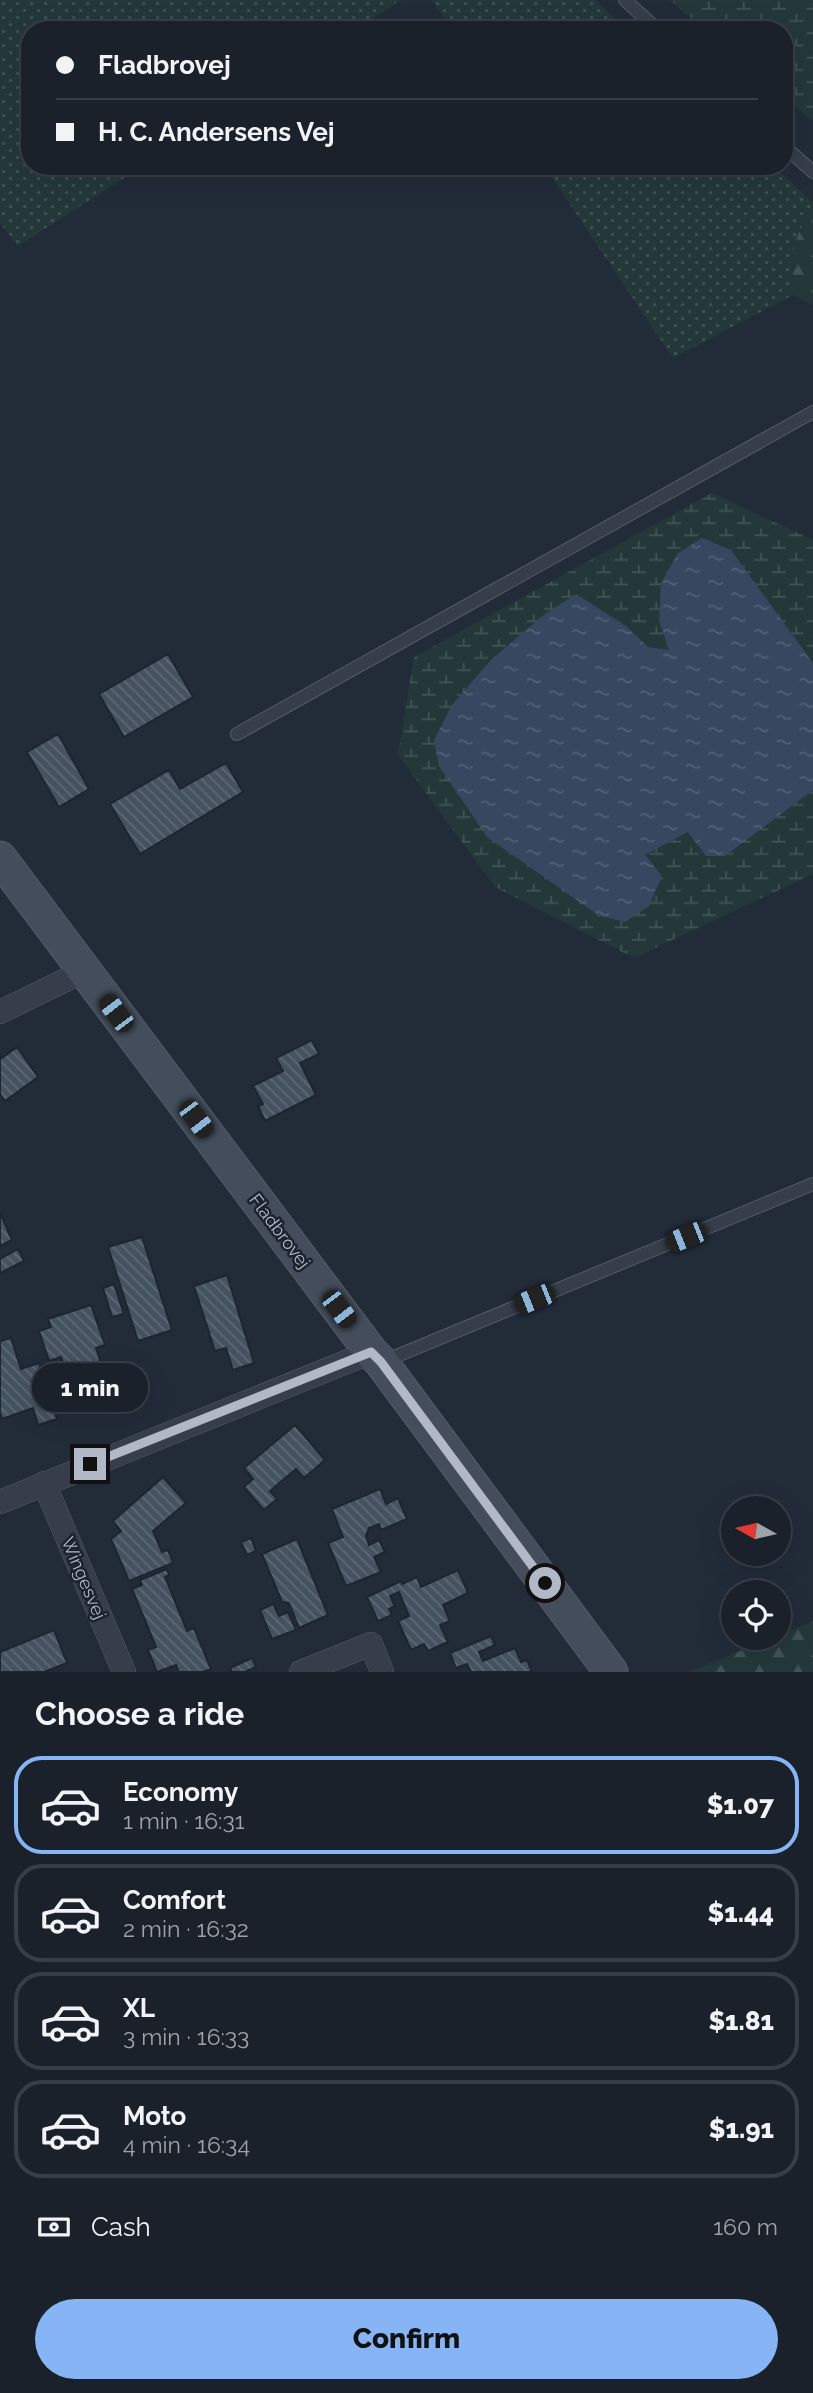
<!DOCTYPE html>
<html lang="en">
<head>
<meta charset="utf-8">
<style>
	:root { --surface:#1a212b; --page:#232933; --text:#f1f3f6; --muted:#9fa3a9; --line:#383e47; --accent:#86b4f5 }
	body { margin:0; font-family:Raleway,sans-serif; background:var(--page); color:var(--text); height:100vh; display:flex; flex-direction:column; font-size:26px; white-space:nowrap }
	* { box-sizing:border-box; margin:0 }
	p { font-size:23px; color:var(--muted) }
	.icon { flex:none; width:38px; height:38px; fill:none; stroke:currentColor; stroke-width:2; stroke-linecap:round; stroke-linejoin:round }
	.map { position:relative; height:1672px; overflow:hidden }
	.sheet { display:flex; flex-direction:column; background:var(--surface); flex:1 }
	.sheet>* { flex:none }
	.top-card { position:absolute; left:21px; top:21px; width:772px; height:154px; border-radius:28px; box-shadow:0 7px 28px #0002,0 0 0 2px var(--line); display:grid; align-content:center; height:154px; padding:0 35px; background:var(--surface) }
	.needle { width:46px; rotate:278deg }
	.fabs { position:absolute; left:721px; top:1496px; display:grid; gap:14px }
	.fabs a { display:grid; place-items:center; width:70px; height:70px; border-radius:50%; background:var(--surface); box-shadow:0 7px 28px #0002,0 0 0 2px var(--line); font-size:35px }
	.end { position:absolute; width:32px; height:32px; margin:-16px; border:9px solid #b0b9c5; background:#111; box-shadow:0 0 0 4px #111 }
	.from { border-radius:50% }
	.bubble { position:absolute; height:49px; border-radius:24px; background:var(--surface); box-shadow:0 7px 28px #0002,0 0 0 2px var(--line); font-size:23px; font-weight:800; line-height:49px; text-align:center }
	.car { position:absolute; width:21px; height:42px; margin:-21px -10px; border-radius:9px; box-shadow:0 0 5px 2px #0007; background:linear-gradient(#222 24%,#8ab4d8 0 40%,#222 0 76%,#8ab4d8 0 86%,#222 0) }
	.top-card b { display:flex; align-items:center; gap:24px; height:66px; font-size:26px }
	.top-card b+b { border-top:2px solid var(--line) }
	.top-card i { width:18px; height:18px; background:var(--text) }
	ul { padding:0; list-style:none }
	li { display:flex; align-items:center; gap:21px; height:98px; margin:0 14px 10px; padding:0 21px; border:4px solid var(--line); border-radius:28px }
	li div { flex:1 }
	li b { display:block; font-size:26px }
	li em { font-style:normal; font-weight:800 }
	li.active { border-color:var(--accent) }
	li>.icon { width:63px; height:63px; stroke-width:1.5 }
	h2 { padding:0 35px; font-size:32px; line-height:84px }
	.pay { display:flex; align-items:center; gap:18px; height:77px; padding:0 35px; font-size:26px }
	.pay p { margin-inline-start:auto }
	.cta { display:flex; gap:14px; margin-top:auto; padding:14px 35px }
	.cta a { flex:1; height:80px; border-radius:42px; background:var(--accent); color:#111; font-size:28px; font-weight:800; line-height:80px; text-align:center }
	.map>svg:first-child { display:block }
	.grass { fill:url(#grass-dots) }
	.forest { fill:url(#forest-firs) }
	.wetland { fill:url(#wetland-marsh) }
	.water { fill:url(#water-ripples) }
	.building { fill:url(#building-back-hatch); stroke:#1d2530; stroke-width:2 }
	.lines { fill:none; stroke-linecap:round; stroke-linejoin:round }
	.lane-casing { stroke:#535c67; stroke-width:14 }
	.street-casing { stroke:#535c67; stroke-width:24 }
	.secondary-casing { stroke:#535c67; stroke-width:35 }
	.lane { stroke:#353e49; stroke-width:12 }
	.street { stroke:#353e49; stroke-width:23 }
	.secondary { stroke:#444d5c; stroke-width:33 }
	.route { stroke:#b0b9c5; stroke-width:9 }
	.labels { text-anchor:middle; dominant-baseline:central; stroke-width:5; stroke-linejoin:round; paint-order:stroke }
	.street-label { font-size:18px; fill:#b0b9c5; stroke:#1b232e }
</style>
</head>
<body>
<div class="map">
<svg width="813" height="1672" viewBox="0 0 813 1672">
	<defs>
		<pattern id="grass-dots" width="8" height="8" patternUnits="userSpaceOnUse" patternTransform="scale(1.75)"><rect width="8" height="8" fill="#24383a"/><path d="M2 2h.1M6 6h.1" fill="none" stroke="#415355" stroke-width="1.8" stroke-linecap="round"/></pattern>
		<pattern id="forest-firs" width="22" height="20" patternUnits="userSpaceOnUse" patternTransform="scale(1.75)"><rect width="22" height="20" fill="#24383a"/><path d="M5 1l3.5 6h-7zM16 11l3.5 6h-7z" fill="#415355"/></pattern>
		<pattern id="wetland-marsh" width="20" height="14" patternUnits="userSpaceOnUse" patternTransform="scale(1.75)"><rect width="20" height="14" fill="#24383a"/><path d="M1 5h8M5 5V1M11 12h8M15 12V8" fill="none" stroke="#415355"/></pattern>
		<pattern id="water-ripples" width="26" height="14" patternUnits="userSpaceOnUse" patternTransform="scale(1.75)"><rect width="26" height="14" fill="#364860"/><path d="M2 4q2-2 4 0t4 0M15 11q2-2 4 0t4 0" fill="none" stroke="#516075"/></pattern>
		<pattern id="building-back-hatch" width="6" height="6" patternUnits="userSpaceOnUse" patternTransform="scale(1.75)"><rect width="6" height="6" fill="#455260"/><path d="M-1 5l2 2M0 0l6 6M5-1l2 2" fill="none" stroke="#5d6975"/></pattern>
	</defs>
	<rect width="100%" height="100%" fill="#222c39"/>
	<path class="grass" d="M0 0H401L355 30H30V166H143L18 246 0 223Z
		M432 0H595L627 30H452Z
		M544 166H774L813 203V215C789 231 793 269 793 295L673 358Z"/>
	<path class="forest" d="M813 215V305L793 295C793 269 789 231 813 215Z
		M813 1621V1672H689L772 1638H779V1635Z"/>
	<path class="wetland" d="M670 0H813V121L784 97V30H705Z
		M712 493 813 540V663L731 550 659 621 669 650 648 647 626 626 548 878 598 915 662 876 644 855 689 832 725 856 813 790V874L634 958 495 887 398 755 414 657Z"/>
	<path class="water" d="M702 538 731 550 813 663V790L725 856H706L688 832 645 855 662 876 649 906 625 922 598 915 487 837 439 766 434 740 452 705 490 661 541 617 576 594 626 626 648 647 669 650 659 621 661 583 678 553Z"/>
	<path class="building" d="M168 654 193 697 124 737 99 694Z
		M58 734 89 789 59 807 27 752Z
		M226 763 243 792 140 854 110 804 169 770 180 789Z
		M312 1040 319 1054 300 1063 316 1095 265 1121 258 1106 263 1104 253 1086 283 1071 276 1058Z
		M17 1047 38 1077 5 1101 0 1094V1056L2 1058Z
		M0 1213 12 1240 0 1246Z
		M142 1237 172 1330 138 1341 108 1247Z
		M18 1249 24 1261 0 1273V1259Z
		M227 1275 254 1363 233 1370 226 1348 215 1351 194 1286Z
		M114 1284 124 1314 112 1317 103 1288Z
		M91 1305 105 1345 96 1348 110 1392 76 1403 61 1357 49 1361 39 1331 51 1327 48 1319Z
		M11 1338 21 1369 39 1363 57 1419 38 1425 33 1408 2 1419 0 1413V1341Z
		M295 1425 325 1460 304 1478 296 1469 270 1491 277 1499 264 1510 244 1487 253 1479 244 1468Z
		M163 1477 186 1503 153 1531 162 1552 168 1550 173 1563 129 1581 111 1539 121 1531 113 1521Z
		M380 1489 386 1504 398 1498 407 1519 381 1530 379 1524 369 1528 366 1536 369 1545 379 1540 385 1552 374 1557 381 1572 346 1586 328 1543 343 1537 332 1509Z
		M251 1538 256 1551 247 1555 241 1542Z
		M297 1539 328 1615 299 1628 289 1603 282 1602 262 1554Z
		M167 1569 169 1575 165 1577 187 1631 194 1628 211 1669 203 1672H179L176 1665 157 1672 148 1650 156 1647 132 1589 142 1585 140 1580Z
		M458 1570 468 1593 443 1605 450 1621 440 1625 448 1642 428 1651 424 1644 411 1650 398 1621 409 1616 399 1592 390 1596 395 1606 389 1609 392 1615 378 1621 367 1597 401 1581 402 1584 417 1577 421 1587Z
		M273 1604 279 1616 288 1612 296 1630 272 1639 260 1610Z
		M54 1630 67 1663 44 1672H0V1652Z
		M491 1636 495 1645 479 1652 483 1661 515 1648 521 1662 527 1660 532 1672H471L467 1664 456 1668 450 1653Z
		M252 1658 256 1667 245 1672H232L230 1668Z"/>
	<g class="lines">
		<defs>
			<path id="lane" d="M625 0 658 30
				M784 146 813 172
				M237 734 813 412
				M382 1362 813 1184"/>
			<path id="street" d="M0 1012 84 971
				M44 1483 124 1672
				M0 1502 371 1352
				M301 1672 371 1644 382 1672"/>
			<path id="secondary" d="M0 858 371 1352 381 1362 611 1672"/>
		</defs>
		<use href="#lane" class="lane-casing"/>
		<use href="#street" class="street-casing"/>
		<use href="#secondary" class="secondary-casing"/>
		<use href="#lane" class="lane"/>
		<use href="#street" class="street"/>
		<use href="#secondary" class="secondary"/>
	</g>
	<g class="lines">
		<path class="route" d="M90 1464 371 1352 381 1362 545 1583"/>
	</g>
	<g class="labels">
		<g class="street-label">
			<text transform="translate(280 1231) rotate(53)">Fladbrovej</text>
			<text transform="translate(84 1578) rotate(67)">Wingesvej</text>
		</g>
	</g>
</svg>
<div class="fabs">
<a><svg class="needle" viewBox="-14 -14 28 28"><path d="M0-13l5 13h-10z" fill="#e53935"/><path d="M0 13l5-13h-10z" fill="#9fa3a9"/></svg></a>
<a><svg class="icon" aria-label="locate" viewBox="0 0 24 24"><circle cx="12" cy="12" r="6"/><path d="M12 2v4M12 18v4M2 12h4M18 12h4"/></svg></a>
</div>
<i class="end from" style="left:545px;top:1583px"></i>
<i class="end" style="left:90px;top:1464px"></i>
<div class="bubble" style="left:32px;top:1363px;width:116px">1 min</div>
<i class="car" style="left:116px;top:1013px;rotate:323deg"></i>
<i class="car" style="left:196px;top:1119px;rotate:143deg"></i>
<i class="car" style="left:686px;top:1237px;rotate:248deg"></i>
<i class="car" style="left:534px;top:1299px;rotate:248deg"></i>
<i class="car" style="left:339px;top:1309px;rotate:143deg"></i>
<div class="top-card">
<b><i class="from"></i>Fladbrovej</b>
<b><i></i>H. C. Andersens Vej</b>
</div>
</div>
<section class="sheet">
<h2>Choose a ride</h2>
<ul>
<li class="active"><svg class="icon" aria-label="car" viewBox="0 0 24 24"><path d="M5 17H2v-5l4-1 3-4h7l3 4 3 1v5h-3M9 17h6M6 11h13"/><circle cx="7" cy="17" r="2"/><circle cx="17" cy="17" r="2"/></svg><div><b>Economy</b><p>1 min · 16:31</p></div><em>$1.07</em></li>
<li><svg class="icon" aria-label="car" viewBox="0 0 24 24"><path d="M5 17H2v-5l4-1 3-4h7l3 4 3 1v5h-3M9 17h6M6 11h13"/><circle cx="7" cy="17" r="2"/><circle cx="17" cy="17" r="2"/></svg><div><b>Comfort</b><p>2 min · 16:32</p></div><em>$1.44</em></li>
<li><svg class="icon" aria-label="car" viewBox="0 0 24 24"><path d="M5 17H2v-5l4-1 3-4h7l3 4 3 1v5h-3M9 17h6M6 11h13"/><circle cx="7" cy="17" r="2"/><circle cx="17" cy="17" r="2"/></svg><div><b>XL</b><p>3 min · 16:33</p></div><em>$1.81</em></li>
<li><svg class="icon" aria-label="car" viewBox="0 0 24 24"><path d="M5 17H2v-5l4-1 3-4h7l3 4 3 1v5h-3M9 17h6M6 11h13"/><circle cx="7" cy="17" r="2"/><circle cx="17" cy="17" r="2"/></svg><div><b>Moto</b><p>4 min · 16:34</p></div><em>$1.91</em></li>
</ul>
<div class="pay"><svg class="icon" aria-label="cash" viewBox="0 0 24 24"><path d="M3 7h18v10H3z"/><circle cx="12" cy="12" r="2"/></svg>Cash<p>160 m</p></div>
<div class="cta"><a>Confirm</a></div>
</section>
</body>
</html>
